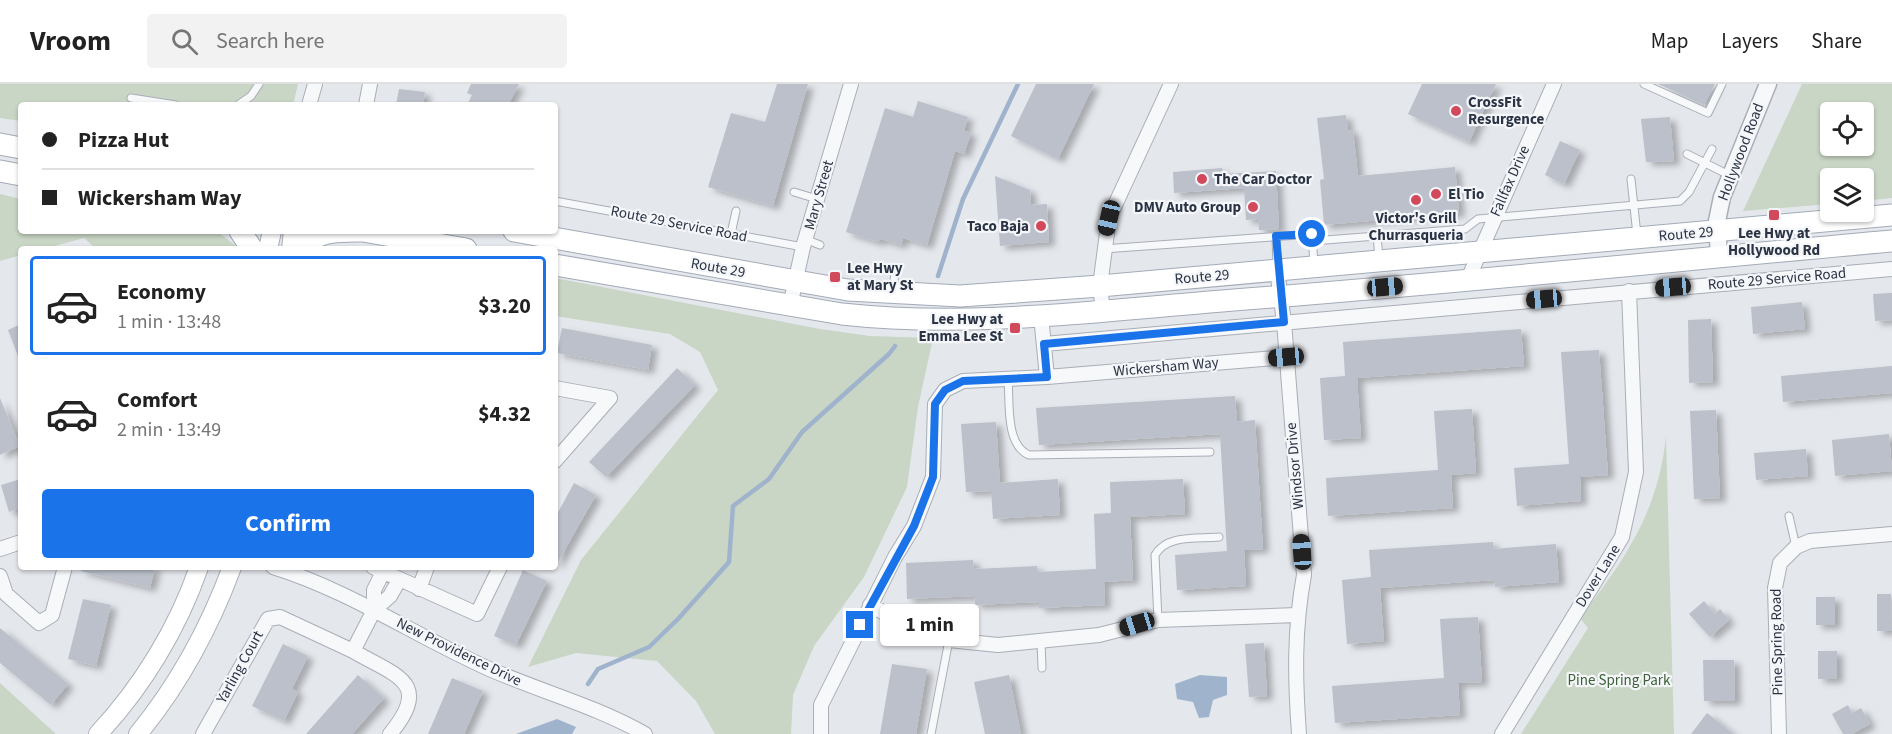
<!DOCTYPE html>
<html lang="en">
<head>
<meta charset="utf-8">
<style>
	:root { --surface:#fff; --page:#f2f2f2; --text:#222; --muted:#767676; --line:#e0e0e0; --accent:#1a73e8 }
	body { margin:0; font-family:"Source Sans 3",sans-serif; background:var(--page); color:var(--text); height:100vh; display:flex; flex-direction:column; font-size:22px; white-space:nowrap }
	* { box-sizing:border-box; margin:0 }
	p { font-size:20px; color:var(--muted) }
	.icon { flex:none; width:33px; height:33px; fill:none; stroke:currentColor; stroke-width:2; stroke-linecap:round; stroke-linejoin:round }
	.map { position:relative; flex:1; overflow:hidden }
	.side { position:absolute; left:18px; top:162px; width:540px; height:324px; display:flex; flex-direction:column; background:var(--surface); border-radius:6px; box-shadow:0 2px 4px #0004 }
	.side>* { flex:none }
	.top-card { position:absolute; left:18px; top:18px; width:540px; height:132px; border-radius:6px; box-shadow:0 2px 4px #0004; display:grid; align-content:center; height:132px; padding:0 24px; background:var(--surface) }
	.fabs { position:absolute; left:1820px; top:18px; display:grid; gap:12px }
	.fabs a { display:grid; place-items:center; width:54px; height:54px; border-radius:6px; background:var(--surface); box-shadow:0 2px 4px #0004; font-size:30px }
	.end { position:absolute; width:27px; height:27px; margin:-14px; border:8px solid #1a73e8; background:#fff; box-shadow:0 0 0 3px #fff }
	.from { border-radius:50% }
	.bubble { position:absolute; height:42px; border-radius:6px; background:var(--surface); box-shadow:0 2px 4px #0004; font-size:20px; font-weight:700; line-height:42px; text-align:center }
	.car { position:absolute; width:18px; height:36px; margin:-18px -9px; border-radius:8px; box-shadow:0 0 4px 2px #0007; background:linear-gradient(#222 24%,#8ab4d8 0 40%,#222 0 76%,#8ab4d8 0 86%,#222 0) }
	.top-card b { display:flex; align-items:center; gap:21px; height:57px; font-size:22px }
	.top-card b+b { border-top:2px solid var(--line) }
	.top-card i { width:15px; height:15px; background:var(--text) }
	ul { padding:10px 0 0; list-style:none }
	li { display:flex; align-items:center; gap:18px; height:99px; margin:0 12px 9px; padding:0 12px; border:3px solid transparent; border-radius:6px }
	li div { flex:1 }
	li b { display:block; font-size:22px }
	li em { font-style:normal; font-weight:700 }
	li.selected { border-color:var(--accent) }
	li>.icon { width:54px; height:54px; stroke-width:1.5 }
	.cta { display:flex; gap:12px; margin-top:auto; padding:12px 24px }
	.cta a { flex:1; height:69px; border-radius:6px; background:var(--accent); color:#fff; font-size:24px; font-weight:700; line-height:69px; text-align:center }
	header { display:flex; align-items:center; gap:36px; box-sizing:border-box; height:84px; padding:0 30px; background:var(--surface); border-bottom:2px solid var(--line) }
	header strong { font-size:28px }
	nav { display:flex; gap:33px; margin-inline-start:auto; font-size:21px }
	.search { width:420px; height:54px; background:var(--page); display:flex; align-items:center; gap:15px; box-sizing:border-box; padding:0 21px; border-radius:6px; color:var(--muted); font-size:22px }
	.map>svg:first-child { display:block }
	.green { fill:#c9d6c5; fill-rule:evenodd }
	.water { fill:#9fb4cc }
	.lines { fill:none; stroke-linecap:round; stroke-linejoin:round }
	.stream { stroke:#9fb4cc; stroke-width:4.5 }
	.building { fill:#bbc0ca; filter:url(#shadow) }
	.service-casing { stroke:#a9aeb7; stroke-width:9 }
	.minor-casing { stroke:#a9aeb7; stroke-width:16 }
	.tertiary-casing { stroke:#a9aeb7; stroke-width:19 }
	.secondary-casing { stroke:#a9aeb7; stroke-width:20 }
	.primary-casing { stroke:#a3abb8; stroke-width:23 }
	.service { stroke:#f7f8fa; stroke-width:7 }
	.minor { stroke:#f7f8fa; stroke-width:14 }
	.tertiary { stroke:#f7f8fa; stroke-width:16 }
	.secondary { stroke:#fff; stroke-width:18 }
	.primary { stroke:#fff; stroke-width:21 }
	.route { stroke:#1a73e8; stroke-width:8 }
	.poi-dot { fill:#d1495b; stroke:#f4f6f9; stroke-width:2 }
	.labels { text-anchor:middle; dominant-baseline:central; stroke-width:4.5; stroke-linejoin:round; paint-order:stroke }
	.poi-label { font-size:15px; font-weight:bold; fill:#2b3445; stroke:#f4f6f9; text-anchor:start }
	.street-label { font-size:15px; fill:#2b3445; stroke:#f4f6f9 }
	.park-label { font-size:15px; fill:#3f6138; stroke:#f4f6f9 }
</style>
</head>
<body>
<header>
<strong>Vroom</strong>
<div class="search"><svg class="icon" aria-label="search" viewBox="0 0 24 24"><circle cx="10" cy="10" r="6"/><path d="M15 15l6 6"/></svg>Search here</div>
<nav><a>Map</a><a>Layers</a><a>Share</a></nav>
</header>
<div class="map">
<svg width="1892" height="650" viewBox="0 0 1892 650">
	<defs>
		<filter id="shadow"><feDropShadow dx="6" dy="4" stdDeviation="3" flood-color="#0004"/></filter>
	</defs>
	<rect width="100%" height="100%" fill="#e4e7ec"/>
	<path class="green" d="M0 0H298L293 21H21V37L0 34Z
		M1802 0H1892V114L1863 117V94H1830V120L1743 127ZM1830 28H1863V62H1830Z
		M0 110 21 115V147H211L218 148 240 165H96L84 154 44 165H21V171L0 177Z
		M555 194 820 245 870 252 933 254 918 323 907 403 864 493 814 562 793 611 791 650H715L696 617 657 577 576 569 528 583 581 476 718 306 700 268 670 250 555 232Z
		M1666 352 1674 650H1521L1588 544 1580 534C1625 475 1658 429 1666 352Z
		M0 599 56 650H0Z"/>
	<path class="water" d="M1200 591 1227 593V611L1213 616 1209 633 1199 634 1193 618 1177 615 1175 600Z
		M557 635 576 643 572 650H516Z"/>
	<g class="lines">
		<path class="stream" d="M938 192 963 115 1018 0
			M588 600 598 585 649 563 678 535 729 478 733 422 769 395 802 348 889 270 895 262"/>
	</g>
	<path class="building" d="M471 0H519L508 21H467L472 11 467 9Z
		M777 0H808L773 122 708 103 731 29 765 38Z
		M1036 0H1094L1058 75 1011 52Z
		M1422 0H1496L1469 58 1408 30Z
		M1658 0H1715L1704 21Z
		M399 5 425 8 423 21H396Z
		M918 17 968 33 964 47 971 49 964 70 955 67 927 161 903 154 901 161 881 155 878 158 846 148 885 24 913 33Z
		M1346 31 1348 47 1353 46 1358 92 1455 83 1459 129 1324 141 1320 96 1324 95 1317 34Z
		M1670 33 1674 77 1646 78 1641 35Z
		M1560 57 1580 66 1564 100 1545 91Z
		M1222 84 1223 90 1276 87 1279 145 1259 146 1258 135 1246 136 1244 104 1174 109 1173 88Z
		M995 92 1030 106 1031 121 1047 120 1049 158 1000 162Z
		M1892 209V236L1875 237 1873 210Z
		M1802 218 1805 245 1753 250 1751 223Z
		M1711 235 1713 298 1689 299 1688 236Z
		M21 240V277H20L8 246Z
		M562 244 652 261 648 286 557 269Z
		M1521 245 1524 282 1357 294 1361 354 1324 356 1320 294 1345 292 1343 258Z
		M1599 266 1608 391 1580 393 1581 417 1517 422 1514 384 1569 380 1561 268Z
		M1892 282V309L1783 318 1781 292Z
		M677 284 695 301 606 393 589 378Z
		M1235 312 1237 338 1255 336 1263 465 1244 466 1246 502 1177 506 1175 471 1227 467 1220 350 1039 361 1036 324Z
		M0 314 20 362 0 371Z
		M1472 325 1476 389 1451 391 1453 424 1328 432 1326 394 1438 386 1434 327Z
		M1716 326 1720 414 1694 415 1690 327Z
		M996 338 1000 399 1058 395 1060 431 993 435 991 407 966 408 961 340Z
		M1889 350 1892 387 1835 392 1832 356Z
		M1806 365 1808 392 1756 396 1754 369Z
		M21 395V424L9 428 1 401Z
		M1183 395 1185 430 1130 433 1133 496 1104 498 1105 521 1039 524V518L975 521 974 512 907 515 906 479 973 476 974 485 1037 482 1038 488 1096 485 1094 430 1111 429 1110 398Z
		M574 399 596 411 555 483V434Z
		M1493 458V465L1556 460 1559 498 1495 503 1494 496 1380 504 1384 557 1347 560 1342 496 1371 493 1369 466Z
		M81 483H155L150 504 81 487Z
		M523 486 547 497 516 561 494 552Z
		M1877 510H1891L1892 547H1877Z
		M1816 513H1835V541H1816Z
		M83 515 111 521 96 582 68 575Z
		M1704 517 1715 530 1720 525 1729 536 1710 553 1689 530Z
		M1478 533 1482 598 1458 599 1460 631 1335 639 1332 602 1444 594 1440 535Z
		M0 544 68 600 51 621 0 579Z
		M1264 559 1267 612 1249 613 1245 560Z
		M283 560 308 572 292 605 298 608 284 637 252 622Z
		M1818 567H1837V595H1818Z
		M1703 576H1734L1735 617H1704Z
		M892 580 927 585 916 650H880Z
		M358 591 384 614 352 650H306Z
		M1009 591 1021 650H985L974 598Z
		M452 594 483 607 464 650H428Z
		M1848 621 1852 629 1861 624 1870 640 1852 650H1843L1832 630Z
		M1707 629 1734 650H1691Z"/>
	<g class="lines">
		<defs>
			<path id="service" d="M1644 0 1708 29 1722 0
				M131 14 176 21
				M238 21 251 12 259 0
				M1687 70 1729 91
				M1631 95 1637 151
				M794 108 817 115
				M555 117 803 163
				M731 150 736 127
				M1276 152 1277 183
				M1377 152 1379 174
				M805 155 820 161
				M1313 157 1465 145 1478 135 1680 117 1689 108 1712 65
				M1103 165 1312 150 1314 181
				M893 204 895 189
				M1008 295C1010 318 1005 361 1029 371L1210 368
				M1789 432 1796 463
				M1158 536 1155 471C1167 450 1197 455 1219 453
				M1041 557 1042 584
				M931 650 949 556"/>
			<path id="minor" d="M309 21 315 0
				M366 21 370 0
				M1277 186 1284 238 1304 491C1294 545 1295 595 1299 650
				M1468 195 1554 0
				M790 222 803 163 851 0
				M1103 227 1100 202 1109 134 1171 0
				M1044 260 1892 185
				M1047 293 1286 273
				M555 304 610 314 555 377
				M0 465 21 458
				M273 483C348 506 414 551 485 583 538 607 594 621 645 650
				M373 483 477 530 500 483
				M383 488 374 506V526L390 512 399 496
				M0 492 6 510 39 539 52 531 65 483
				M419 505 427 483
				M870 521 912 544 949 556 998 561 1099 551 1158 536 1297 531
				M374 526 353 567C396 592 433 598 390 650
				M203 650 268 535 280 533 353 567
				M821 650V621L895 473 914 442 933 393 935 320 945 306 963 297 1047 293 1041 232
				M1502 650 1622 453 1636 388 1629 207
				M1779 650 1775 504 1780 479 1796 463 1810 457 1892 450"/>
			<path id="tertiary" d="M1719 173 1717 137 1722 113 1768 0"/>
			<path id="secondary" d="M268 165 272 147
				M291 165 293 147
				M98 650C142 603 178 544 199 483
				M138 650C180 599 209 545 232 483"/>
			<path id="primary" d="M0 60 21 64
				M0 87 21 91
				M240 147 252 165
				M363 147 466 165
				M514 147 848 206 960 212 1100 202 1892 131
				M303 165C316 145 343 147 364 147
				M555 181 842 230C969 244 1096 227 1222 217 1446 200 1669 177 1892 157"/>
		</defs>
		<use href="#service" class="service-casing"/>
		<use href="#minor" class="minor-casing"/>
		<use href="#tertiary" class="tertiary-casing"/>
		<use href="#secondary" class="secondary-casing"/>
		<use href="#primary" class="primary-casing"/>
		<use href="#service" class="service"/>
		<use href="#minor" class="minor"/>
		<use href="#tertiary" class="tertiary"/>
		<use href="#secondary" class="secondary"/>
		<use href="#primary" class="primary"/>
	</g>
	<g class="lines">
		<path class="route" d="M860 541 914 442 933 393 935 320 945 306 963 297 1047 293 1044 260 1284 238 1276 152 1312 150"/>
	</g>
	<g class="poi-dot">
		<circle cx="1456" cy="27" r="6"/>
		<circle cx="1202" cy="95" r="6"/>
		<circle cx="1436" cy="110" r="6"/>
		<circle cx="1416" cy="116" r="6"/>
		<circle cx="1253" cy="123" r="6"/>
		<rect x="1768" y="125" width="12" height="12" rx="3"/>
		<circle cx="1041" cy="142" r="6"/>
		<rect x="829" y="187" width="12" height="12" rx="3"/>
		<rect x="1009" y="238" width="12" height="12" rx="3"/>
	</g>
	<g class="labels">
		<g class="poi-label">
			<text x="1468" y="18">CrossFit<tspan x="1468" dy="17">Resurgence</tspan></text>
			<text x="1214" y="95">The Car Doctor</text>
			<text x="1448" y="110">El Tio</text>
			<text x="1241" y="123" text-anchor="end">DMV Auto Group</text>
			<text x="1416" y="134" text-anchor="middle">Victor's Grill<tspan x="1416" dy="17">Churrasqueria</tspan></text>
			<text x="1029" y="142" text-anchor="end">Taco Baja</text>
			<text x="1774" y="149" text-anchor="middle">Lee Hwy at<tspan x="1774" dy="17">Hollywood Rd</tspan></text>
			<text x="847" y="184">Lee Hwy<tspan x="847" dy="17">at Mary St</tspan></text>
			<text x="1003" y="235" text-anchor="end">Lee Hwy at<tspan x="1003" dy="17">Emma Lee St</tspan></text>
		</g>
		<g class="street-label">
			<text transform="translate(1741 68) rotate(-69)">Hollywood Road</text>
			<text transform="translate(1510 97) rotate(-66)">Fallfax Drive</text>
			<text transform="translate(819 111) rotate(-74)">Mary Street</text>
			<text transform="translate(679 140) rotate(11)">Route 29 Service Road</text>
			<text transform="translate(1686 150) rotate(-5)">Route 29</text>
			<text transform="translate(718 184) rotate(10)">Route 29</text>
			<text transform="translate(1202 193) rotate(-5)">Route 29</text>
			<text transform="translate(1777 195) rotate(-5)">Route 29 Service Road</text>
			<text transform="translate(1166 283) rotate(-5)">Wickersham Way</text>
			<text transform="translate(1295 382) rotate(-95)">Windsor Drive</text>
			<text transform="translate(1598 492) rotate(-58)">Dover Lane</text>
			<text transform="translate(1777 558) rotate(-91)">Pine Spring Road</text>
			<text transform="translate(459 568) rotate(26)">New Providence Drive</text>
			<text transform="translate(240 583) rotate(-61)">Yarling Court</text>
		</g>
		<g class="park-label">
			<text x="1619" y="596">Pine Spring Park</text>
		</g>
	</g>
</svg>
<div class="fabs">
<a><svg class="icon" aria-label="locate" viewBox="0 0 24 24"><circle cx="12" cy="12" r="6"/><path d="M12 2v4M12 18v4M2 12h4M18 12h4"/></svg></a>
<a><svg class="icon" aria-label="layers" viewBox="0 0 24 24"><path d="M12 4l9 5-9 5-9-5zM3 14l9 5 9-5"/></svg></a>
</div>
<i class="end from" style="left:1312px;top:150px"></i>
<i class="end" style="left:860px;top:541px"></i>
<div class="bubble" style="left:880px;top:520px;width:99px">1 min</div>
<i class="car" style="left:1109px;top:134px;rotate:193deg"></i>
<i class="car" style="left:1385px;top:203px;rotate:85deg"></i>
<i class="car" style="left:1673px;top:203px;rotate:265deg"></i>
<i class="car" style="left:1544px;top:215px;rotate:265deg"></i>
<i class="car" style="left:1286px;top:273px;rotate:265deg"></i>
<i class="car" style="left:1302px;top:468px;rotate:356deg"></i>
<i class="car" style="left:1137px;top:540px;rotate:253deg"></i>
<div class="top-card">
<b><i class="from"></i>Pizza Hut</b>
<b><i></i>Wickersham Way</b>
</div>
<section class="side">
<ul>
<li class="selected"><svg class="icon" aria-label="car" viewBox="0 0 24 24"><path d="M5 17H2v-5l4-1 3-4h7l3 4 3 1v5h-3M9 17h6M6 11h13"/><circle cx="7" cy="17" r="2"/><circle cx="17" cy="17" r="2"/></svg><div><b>Economy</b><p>1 min · 13:48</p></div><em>$3.20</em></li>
<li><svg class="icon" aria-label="car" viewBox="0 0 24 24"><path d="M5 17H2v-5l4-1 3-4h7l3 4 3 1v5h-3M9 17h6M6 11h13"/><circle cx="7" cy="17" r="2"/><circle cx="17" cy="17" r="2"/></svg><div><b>Comfort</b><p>2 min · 13:49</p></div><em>$4.32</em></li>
</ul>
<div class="cta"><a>Confirm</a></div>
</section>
</div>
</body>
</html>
